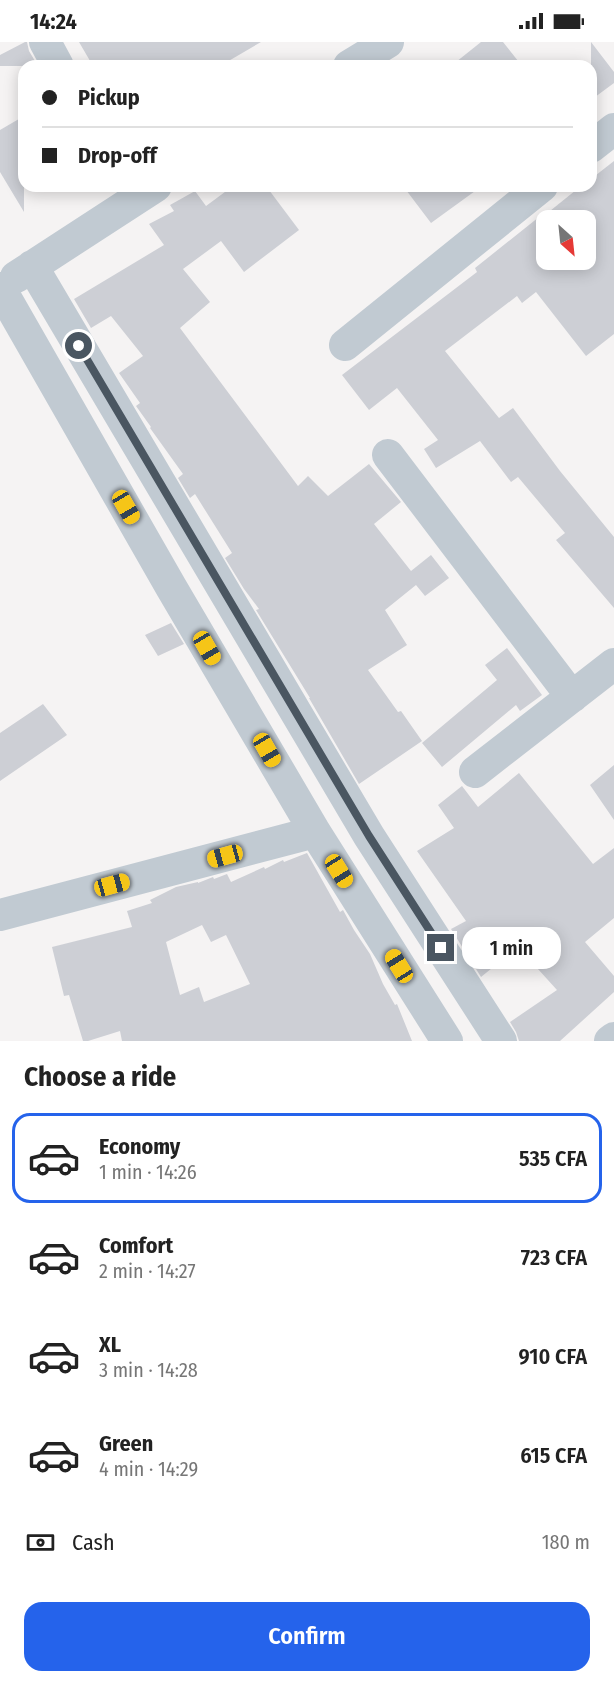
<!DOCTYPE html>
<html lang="en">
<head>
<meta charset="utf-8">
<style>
	:root { --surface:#fff; --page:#f2f2f2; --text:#222; --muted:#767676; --line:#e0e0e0; --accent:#2563eb }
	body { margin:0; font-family:"Fira Sans Condensed",sans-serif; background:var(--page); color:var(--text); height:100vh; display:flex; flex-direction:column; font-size:22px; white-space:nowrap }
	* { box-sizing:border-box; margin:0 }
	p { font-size:20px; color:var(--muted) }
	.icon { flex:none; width:33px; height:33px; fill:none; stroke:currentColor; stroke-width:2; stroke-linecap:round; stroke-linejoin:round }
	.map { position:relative; height:999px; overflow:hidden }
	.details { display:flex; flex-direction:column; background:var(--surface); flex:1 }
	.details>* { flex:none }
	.hud { position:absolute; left:18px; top:18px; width:579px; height:132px; border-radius:18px; box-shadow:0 3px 15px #0003; display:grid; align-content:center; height:132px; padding:0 24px; background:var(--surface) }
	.needle { width:39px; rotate:153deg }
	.controls { position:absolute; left:536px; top:168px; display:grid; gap:12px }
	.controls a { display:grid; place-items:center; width:60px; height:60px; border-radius:12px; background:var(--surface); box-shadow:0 3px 15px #0003; font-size:30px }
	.end { position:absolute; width:27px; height:27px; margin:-14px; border:8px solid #4a5661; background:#fff; box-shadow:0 0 0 3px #fff }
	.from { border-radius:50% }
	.bubble { position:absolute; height:42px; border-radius:18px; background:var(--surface); box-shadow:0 3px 15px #0003; font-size:20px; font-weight:600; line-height:42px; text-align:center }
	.car { position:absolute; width:18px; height:36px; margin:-18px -9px; border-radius:8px; box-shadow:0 0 4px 2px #0007; background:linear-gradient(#f5c518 24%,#345 0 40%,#f5c518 0 76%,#345 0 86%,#f5c518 0) }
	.hud b { display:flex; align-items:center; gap:21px; height:57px; font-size:22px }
	.hud b+b { border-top:2px solid var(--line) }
	.hud i { width:15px; height:15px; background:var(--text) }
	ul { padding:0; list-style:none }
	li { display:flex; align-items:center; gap:18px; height:90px; margin:0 12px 9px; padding:0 12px; border:3px solid transparent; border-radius:18px }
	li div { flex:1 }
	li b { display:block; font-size:22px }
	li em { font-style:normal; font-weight:600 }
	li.selected { border-color:var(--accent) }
	li>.icon { width:54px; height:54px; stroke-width:1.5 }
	h2 { padding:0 24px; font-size:27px; line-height:72px }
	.pay { display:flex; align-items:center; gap:15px; height:66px; padding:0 24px; font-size:22px }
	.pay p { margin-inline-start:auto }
	.action { display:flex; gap:12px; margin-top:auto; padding:12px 24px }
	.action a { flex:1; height:69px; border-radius:18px; background:var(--accent); color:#fff; font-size:24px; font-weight:600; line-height:69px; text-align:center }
	.status { display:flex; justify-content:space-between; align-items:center; height:42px; padding:0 30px; background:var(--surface); direction:ltr }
	.status svg { height:16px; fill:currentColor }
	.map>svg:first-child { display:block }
	.building { fill:#cdcfd5; fill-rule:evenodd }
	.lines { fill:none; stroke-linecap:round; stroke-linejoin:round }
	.minor { stroke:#c1cad2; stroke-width:32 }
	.route { stroke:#4a5661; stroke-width:8 }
</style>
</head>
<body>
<div class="status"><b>14:24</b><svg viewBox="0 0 49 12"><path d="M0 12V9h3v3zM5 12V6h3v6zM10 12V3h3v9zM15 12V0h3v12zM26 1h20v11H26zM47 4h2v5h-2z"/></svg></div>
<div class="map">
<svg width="614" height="999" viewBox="0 0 614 999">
	<rect width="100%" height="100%" fill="#f5f3f3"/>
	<path class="building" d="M25 0H27L29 9 38 24H0V13Z
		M79 0H261L220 24H93Z
		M481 0H503L522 24H451Z
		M591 0 614 30V41L591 58Z
		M24 74V170L0 130V88Z
		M614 119V292L586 314 536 250 522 261 517 254 445 309 499 376 513 366 560 429 614 495V566L556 498 565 491 518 435 511 440 480 399 436 426 424 407 438 398 397 346 369 368 342 333 477 230 475 226 544 171 545 173 581 144H591V137ZM546 178H585V218H546Z
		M233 144H266L299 188 244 230 221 199 183 227 210 260 180 286 298 444 308 434 328 454 369 422 401 460 374 482 411 529 431 513 449 536 425 554 416 543 385 568 407 603 368 628 398 670 401 669 422 699 359 742 309 656H310L256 568 259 567 244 547 225 516 232 511 195 452 190 456 178 436 183 432 150 386 151 385 136 364 140 361 119 331 143 314 111 274 91 286 74 257 164 203 149 182 174 169 170 163 195 149 206 164Z
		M403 144H482L431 181Z
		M171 581 184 602 158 614 145 593Z
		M507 606 542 653 520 669 516 663 442 725 422 701 497 638 485 623Z
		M43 662 67 693 0 739V691Z
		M614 723V778L590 743Z
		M519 731 593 822 614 806V876L585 900 614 934V950L560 999H519L516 990 510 980 557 948 518 905 481 935 451 887 466 879 417 809 454 786 438 763 462 744 478 765Z
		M307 811 340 870 343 868 354 888 370 912 383 942 395 963 397 962 412 999H122L120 989 88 999H83L69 953 64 954 52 905 132 885 127 869 152 861 150 858 176 845 198 840V841L213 835 214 837 227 832 231 840 264 825 265 827 283 818 284 820ZM202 883 211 900 226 893 250 942 204 960 199 945 180 953 166 900Z"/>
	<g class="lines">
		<path class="minor" d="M45 0 58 24
			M349 24 388 0
			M591 105 614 87
			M32 224 369 794 501 999
			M16 235 156 144
			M0 246 171 545 315 790 447 999
			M345 303 542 144
			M388 413 572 655
			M475 730 614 622
			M0 873 315 790
			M610 999 614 996"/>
	</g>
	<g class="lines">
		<path class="route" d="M79 304 369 794 441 906"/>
	</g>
</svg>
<div class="controls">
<a><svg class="needle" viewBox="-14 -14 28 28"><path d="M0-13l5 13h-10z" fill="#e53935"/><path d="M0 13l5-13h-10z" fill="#767676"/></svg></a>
</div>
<i class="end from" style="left:79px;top:304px"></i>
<i class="end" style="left:441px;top:906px"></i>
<div class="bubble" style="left:462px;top:885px;width:99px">1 min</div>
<i class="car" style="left:126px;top:465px;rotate:150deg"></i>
<i class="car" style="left:207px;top:606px;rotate:150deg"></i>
<i class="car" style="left:267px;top:708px;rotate:150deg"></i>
<i class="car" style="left:225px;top:814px;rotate:255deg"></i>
<i class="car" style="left:339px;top:829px;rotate:148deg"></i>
<i class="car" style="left:112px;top:843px;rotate:75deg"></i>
<i class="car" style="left:399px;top:924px;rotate:328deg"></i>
<div class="hud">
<b><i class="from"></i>Pickup</b>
<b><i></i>Drop-off</b>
</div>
</div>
<section class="details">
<h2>Choose a ride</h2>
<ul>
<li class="selected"><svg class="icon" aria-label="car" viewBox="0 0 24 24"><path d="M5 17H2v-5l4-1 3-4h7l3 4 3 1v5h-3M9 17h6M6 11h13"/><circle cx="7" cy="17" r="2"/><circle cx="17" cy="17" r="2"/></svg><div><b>Economy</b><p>1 min · 14:26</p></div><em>535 CFA</em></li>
<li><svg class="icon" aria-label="car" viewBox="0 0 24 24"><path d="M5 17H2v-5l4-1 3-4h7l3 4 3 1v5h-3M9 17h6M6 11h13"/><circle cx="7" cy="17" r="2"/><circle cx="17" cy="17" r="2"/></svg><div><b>Comfort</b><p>2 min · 14:27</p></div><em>723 CFA</em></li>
<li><svg class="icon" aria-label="car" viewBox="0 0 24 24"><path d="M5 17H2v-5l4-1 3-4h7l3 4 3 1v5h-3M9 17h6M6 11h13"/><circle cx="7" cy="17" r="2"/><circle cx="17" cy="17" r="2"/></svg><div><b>XL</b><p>3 min · 14:28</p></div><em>910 CFA</em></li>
<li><svg class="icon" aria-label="car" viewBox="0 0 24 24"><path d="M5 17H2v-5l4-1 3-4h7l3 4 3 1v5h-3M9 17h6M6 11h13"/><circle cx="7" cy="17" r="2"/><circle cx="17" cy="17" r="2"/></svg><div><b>Green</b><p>4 min · 14:29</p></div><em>615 CFA</em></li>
</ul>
<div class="pay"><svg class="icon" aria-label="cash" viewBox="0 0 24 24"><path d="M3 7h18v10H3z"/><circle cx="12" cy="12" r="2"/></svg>Cash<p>180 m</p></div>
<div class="action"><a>Confirm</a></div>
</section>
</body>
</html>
